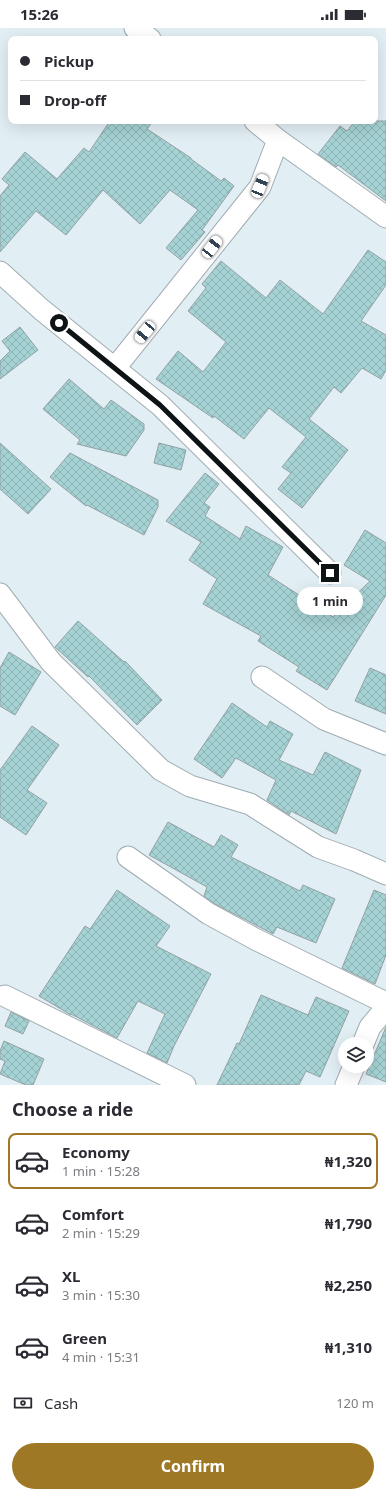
<!DOCTYPE html>
<html lang="en">
<head>
<meta charset="utf-8">
<style>
	:root { --surface:#fff; --page:#f2f2f3; --text:#2b2b33; --muted:#7c7c81; --line:#e1e1e2; --accent:#9f7826 }
	body { margin:0; font-family:"Noto Sans",sans-serif; background:var(--page); color:var(--text); height:100vh; display:flex; flex-direction:column; font-size:15px; white-space:nowrap }
	* { box-sizing:border-box; margin:0 }
	p { font-size:13px; color:var(--muted) }
	.icon { flex:none; width:22px; height:22px; fill:none; stroke:currentColor; stroke-width:2; stroke-linecap:round; stroke-linejoin:round }
	.map { position:relative; height:1057px; overflow:hidden }
	.sheet { display:flex; flex-direction:column; background:var(--surface); flex:1 }
	.sheet>* { flex:none }
	.guide { position:absolute; left:8px; top:8px; width:370px; height:88px; border-radius:8px; box-shadow:0 4px 16px #0002; display:grid; align-content:center; height:88px; padding:0 12px; background:var(--surface) }
	.controls { position:absolute; left:338px; top:1009px; display:grid; gap:8px }
	.controls a { display:grid; place-items:center; width:36px; height:36px; border-radius:50%; background:var(--surface); box-shadow:0 4px 16px #0002; font-size:20px }
	.end { position:absolute; width:18px; height:18px; margin:-9px; border:5px solid #0e1315; background:#fff; box-shadow:0 0 0 2px #fff }
	.from { border-radius:50% }
	.bubble { position:absolute; height:28px; border-radius:14px; background:var(--surface); box-shadow:0 4px 16px #0002; font-size:13px; font-weight:700; line-height:28px; text-align:center }
	.car { position:absolute; width:12px; height:24px; margin:-12px -6px; border-radius:5px; box-shadow:0 0 3px 1px #0007; background:linear-gradient(#fff 24%,#345 0 40%,#fff 0 76%,#345 0 86%,#fff 0) }
	.guide b { display:flex; align-items:center; gap:14px; height:38px; font-size:15px }
	.guide b+b { border-top:1px solid var(--line) }
	.guide i { width:10px; height:10px; background:var(--text) }
	ul { padding:0; list-style:none }
	li { display:flex; align-items:center; gap:12px; height:56px; margin:0 8px 6px; padding:0 4px; border:2px solid transparent; border-radius:8px }
	li div { flex:1 }
	li b { display:block; font-size:15px }
	li em { font-style:normal; font-weight:700 }
	li.current { border-color:var(--accent) }
	li>.icon { width:36px; height:36px; stroke-width:1.5 }
	h2 { padding:0 12px; font-size:18px; line-height:48px }
	.pay { display:flex; align-items:center; gap:10px; height:44px; padding:0 12px; font-size:15px }
	.pay p { margin-inline-start:auto }
	.cta { display:flex; gap:8px; margin-top:auto; padding:8px 12px }
	.cta a { flex:1; height:46px; border-radius:24px; background:var(--accent); color:#fff; font-size:16px; font-weight:700; line-height:46px; text-align:center }
	.status { display:flex; justify-content:space-between; align-items:center; height:28px; padding:0 20px; background:var(--surface); direction:ltr }
	.status svg { height:11px; fill:currentColor }
	.map>svg:first-child { display:block }
	.building { fill:url(#building-cross-hatch); stroke:#93a1a2 }
	.lines { fill:none; stroke-linecap:round; stroke-linejoin:round }
	.minor-casing { stroke:#a0acb2; stroke-width:23 }
	.minor { stroke:#fff; stroke-width:21 }
	.route { stroke:#0e1315; stroke-width:5 }
</style>
</head>
<body>
<div class="status"><b>15:26</b><svg viewBox="0 0 49 12"><path d="M0 12V9h3v3zM5 12V6h3v6zM10 12V3h3v9zM15 12V0h3v12zM26 1h20v11H26zM47 4h2v5h-2z"/></svg></div>
<div class="map">
<svg width="386" height="1057" viewBox="0 0 386 1057">
	<defs>
		<pattern id="building-cross-hatch" width="8" height="8" patternUnits="userSpaceOnUse"><rect width="8" height="8" fill="#a5d2d4"/><path d="M0 0l8 8M0 8l8-8" fill="none" stroke="#8db3b5"/></pattern>
	</defs>
	<rect width="100%" height="100%" fill="#e1eef4"/>
	<path class="building" d="M110 93H153L147 101 191 130V131L221 153 224 150 234 158 202 202 205 204 181 232 166 220 198 182 170 162 140 196 103 162 66 207 36 183 0 224V168L9 157 2 151 25 124 57 151 84 120 89 124Z
		M355 93H386V173L338 137 336 139 318 126 340 98 347 103Z
		M368 222 386 234V257L361 293 386 307V342L381 351 362 340 341 365 334 359 309 391 348 422 302 480 278 461 291 445 282 439 306 409 269 380 244 411 214 388 213 390 156 351 178 323 203 344 226 314 188 283 206 260 202 256 221 233 266 270 280 252 323 286Z
		M20 299 38 322 0 351V333L10 323 2 313Z
		M69 351 104 381 111 372 144 396V402L126 428 77 416 80 412 43 381Z
		M0 415 51 461 28 486 0 461Z
		M159 415 186 422 181 442 154 435Z
		M70 425 158 472V479L144 507 87 477 86 478 50 449Z
		M205 445 219 456 204 475 210 479 205 488 240 511 246 498 283 519 268 547 333 589 370 553 344 537 365 502 386 515V567L327 662 296 643 299 639 258 613 261 608 203 576 217 551 189 532 201 514 166 493Z
		M78 593 124 634 125 633 162 672 137 697 89 648 88 649 55 619Z
		M9 624 41 644 15 687 0 678V640Z
		M370 640 386 647V686L355 673Z
		M232 675 267 699 270 693 293 706 279 732 313 747 325 724 361 742 336 806 291 783 289 787 267 772 276 752 236 730 222 750 194 731Z
		M32 698 59 717 27 762 47 775 26 807 0 789V742Z
		M168 794 214 819 221 807 238 817 231 829 300 863 303 857 335 871 316 915 277 899 273 906 250 894 215 876 204 868 207 859 149 827Z
		M117 862 170 898 156 918 211 946 174 1018 167 1035 147 1025 165 986 138 973 117 1010 71 986V987L39 968 85 898 90 901Z
		M374 862 386 867V927L375 956 342 940Z
		M261 967 308 987 316 969 349 983 320 1049 306 1043 299 1057H217L237 1015 239 1016Z
		M11 984 29 993 23 1006 5 998Z
		M386 999V1054L366 1046Z
		M4 1013 44 1031 33 1057H26L0 1046 5 1033 0 1031V1023Z"/>
	<g class="lines">
		<defs>
			<path id="minor" d="M135 0 150 11
				M255 93 278 112 386 189
				M0 244 42 282 160 377 330 545
				M115 340 260 159 278 112
				M0 566 51 634 161 742 190 758 250 776 318 819 354 832 386 846
				M262 649 324 691 386 716
				M128 829 209 886 257 912 386 975
				M5 968 185 1057
				M363 1016 370 999 386 980
				M346 1057 354 1038"/>
		</defs>
		<use href="#minor" class="minor-casing"/>
		<use href="#minor" class="minor"/>
	</g>
	<g class="lines">
		<path class="route" d="M59 295 160 377 330 545"/>
	</g>
</svg>
<div class="controls">
<a><svg class="icon" aria-label="layers" viewBox="0 0 24 24"><path d="M12 4l9 5-9 5-9-5zM3 14l9 5 9-5"/></svg></a>
</div>
<i class="end from" style="left:59px;top:295px"></i>
<i class="end" style="left:330px;top:545px"></i>
<div class="bubble" style="left:297px;top:559px;width:66px">1 min</div>
<i class="car" style="left:260px;top:158px;rotate:22deg"></i>
<i class="car" style="left:212px;top:219px;rotate:38deg"></i>
<i class="car" style="left:145px;top:304px;rotate:220deg"></i>
<div class="guide">
<b><i class="from"></i>Pickup</b>
<b><i></i>Drop-off</b>
</div>
</div>
<section class="sheet">
<h2>Choose a ride</h2>
<ul>
<li class="current"><svg class="icon" aria-label="car" viewBox="0 0 24 24"><path d="M5 17H2v-5l4-1 3-4h7l3 4 3 1v5h-3M9 17h6M6 11h13"/><circle cx="7" cy="17" r="2"/><circle cx="17" cy="17" r="2"/></svg><div><b>Economy</b><p>1 min · 15:28</p></div><em>₦1,320</em></li>
<li><svg class="icon" aria-label="car" viewBox="0 0 24 24"><path d="M5 17H2v-5l4-1 3-4h7l3 4 3 1v5h-3M9 17h6M6 11h13"/><circle cx="7" cy="17" r="2"/><circle cx="17" cy="17" r="2"/></svg><div><b>Comfort</b><p>2 min · 15:29</p></div><em>₦1,790</em></li>
<li><svg class="icon" aria-label="car" viewBox="0 0 24 24"><path d="M5 17H2v-5l4-1 3-4h7l3 4 3 1v5h-3M9 17h6M6 11h13"/><circle cx="7" cy="17" r="2"/><circle cx="17" cy="17" r="2"/></svg><div><b>XL</b><p>3 min · 15:30</p></div><em>₦2,250</em></li>
<li><svg class="icon" aria-label="car" viewBox="0 0 24 24"><path d="M5 17H2v-5l4-1 3-4h7l3 4 3 1v5h-3M9 17h6M6 11h13"/><circle cx="7" cy="17" r="2"/><circle cx="17" cy="17" r="2"/></svg><div><b>Green</b><p>4 min · 15:31</p></div><em>₦1,310</em></li>
</ul>
<div class="pay"><svg class="icon" aria-label="cash" viewBox="0 0 24 24"><path d="M3 7h18v10H3z"/><circle cx="12" cy="12" r="2"/></svg>Cash<p>120 m</p></div>
<div class="cta"><a>Confirm</a></div>
</section>
</body>
</html>
